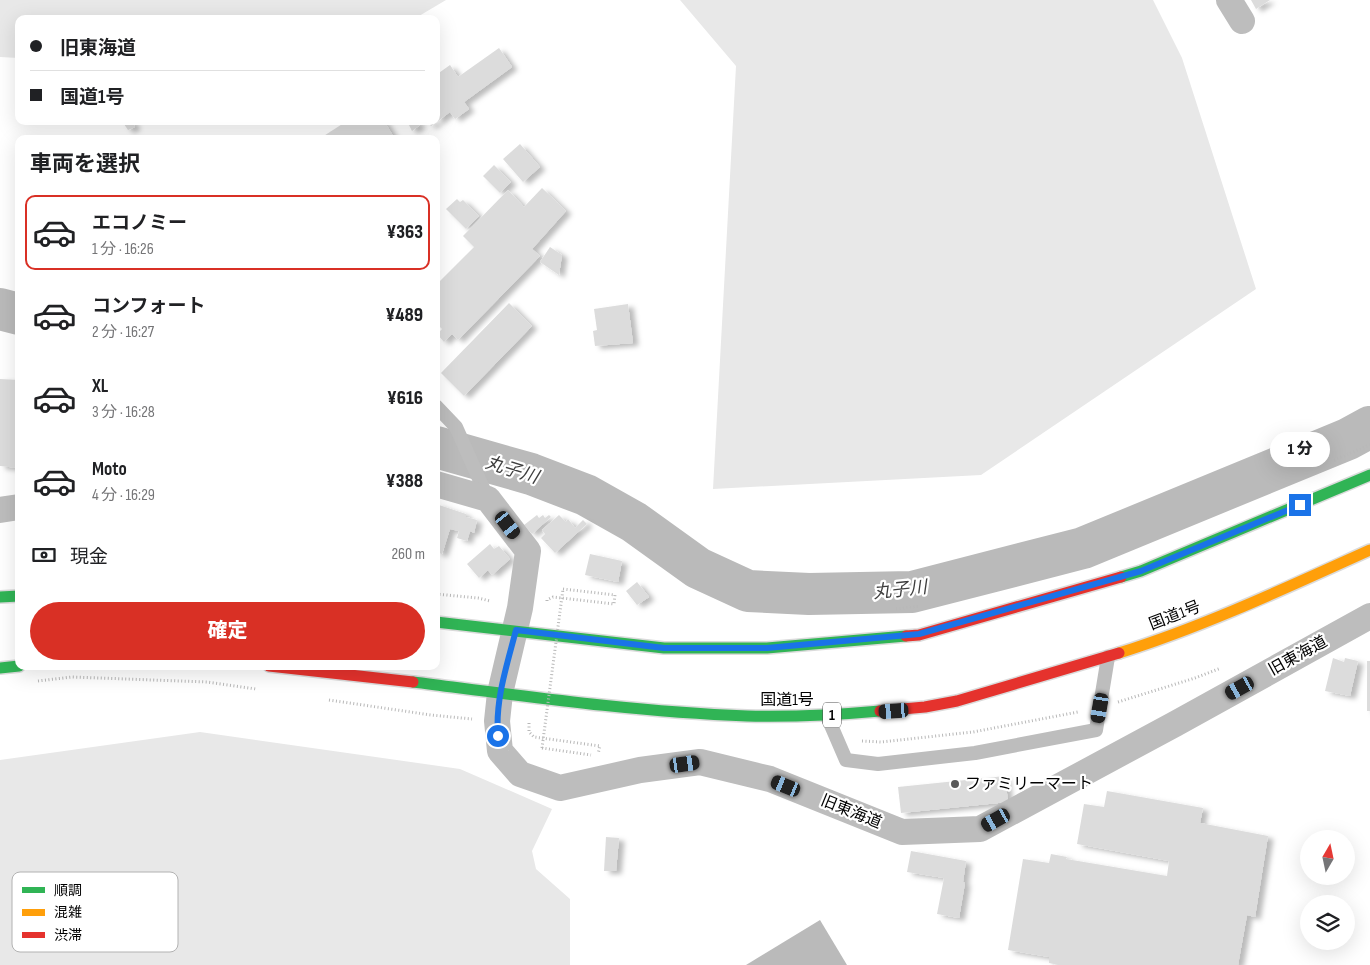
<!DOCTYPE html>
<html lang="ja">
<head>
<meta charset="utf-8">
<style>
	:root { --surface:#fff; --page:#f2f2f2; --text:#202124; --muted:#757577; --line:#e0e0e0; --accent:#d93025 }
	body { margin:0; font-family:"Sofia Sans Condensed","Noto Sans JP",sans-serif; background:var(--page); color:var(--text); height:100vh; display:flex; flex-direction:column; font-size:19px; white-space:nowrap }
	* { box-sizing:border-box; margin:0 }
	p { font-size:16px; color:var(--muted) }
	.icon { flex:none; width:28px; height:28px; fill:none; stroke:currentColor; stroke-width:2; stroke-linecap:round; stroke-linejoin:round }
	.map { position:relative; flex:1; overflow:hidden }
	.sheet { position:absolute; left:15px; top:135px; width:425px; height:535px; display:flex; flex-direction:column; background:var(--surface); border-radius:10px; box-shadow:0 5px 20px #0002 }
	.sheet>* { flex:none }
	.top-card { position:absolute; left:15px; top:15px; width:425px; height:110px; border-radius:10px; box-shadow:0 5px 20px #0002; display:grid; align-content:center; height:110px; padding:0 15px; background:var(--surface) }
	.needle { width:32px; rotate:9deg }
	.controls { position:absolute; left:1300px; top:830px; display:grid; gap:10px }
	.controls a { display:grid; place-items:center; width:55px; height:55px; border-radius:50%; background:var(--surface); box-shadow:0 5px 20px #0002; font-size:25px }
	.end { position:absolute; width:22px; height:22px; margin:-11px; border:6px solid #1a73e8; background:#fff; box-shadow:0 0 0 2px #fff }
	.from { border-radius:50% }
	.bubble { position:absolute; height:35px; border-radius:18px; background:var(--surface); box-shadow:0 5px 20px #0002; font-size:16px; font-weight:800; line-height:35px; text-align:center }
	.car { position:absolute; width:15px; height:30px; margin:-15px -8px; border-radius:6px; box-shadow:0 0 4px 1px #0007; background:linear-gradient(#222 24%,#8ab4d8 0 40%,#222 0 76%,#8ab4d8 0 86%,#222 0) }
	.top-card b { display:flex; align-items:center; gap:18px; height:48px; font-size:19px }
	.top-card b+b { border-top:1px solid var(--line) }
	.top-card i { width:12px; height:12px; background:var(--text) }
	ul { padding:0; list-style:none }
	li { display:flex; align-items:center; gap:15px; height:75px; margin:0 10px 8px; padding:0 5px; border:2px solid transparent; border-radius:10px }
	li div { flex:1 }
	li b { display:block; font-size:19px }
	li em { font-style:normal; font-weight:800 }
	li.selected { border-color:var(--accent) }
	li>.icon { width:45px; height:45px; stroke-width:1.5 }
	h2 { padding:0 15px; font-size:22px; line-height:60px }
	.pay { display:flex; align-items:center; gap:12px; height:55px; padding:0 15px; font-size:19px }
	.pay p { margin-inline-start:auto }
	.button { display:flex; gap:10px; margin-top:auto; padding:10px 15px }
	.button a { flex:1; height:58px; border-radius:30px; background:var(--accent); color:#fff; font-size:20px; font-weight:800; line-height:58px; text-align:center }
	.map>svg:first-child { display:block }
	.green { fill:#e8e8e8 }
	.water { fill:#bababa }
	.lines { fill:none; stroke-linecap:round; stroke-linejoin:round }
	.river { stroke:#bababa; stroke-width:42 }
	.building { fill:#dcdcdc; filter:url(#shadow) }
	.fast-casing { stroke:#dbdbdb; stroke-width:14 }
	.slow-casing { stroke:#dbdbdb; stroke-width:14 }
	.jam-casing { stroke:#dbdbdb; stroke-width:14 }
	.path { stroke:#b8b8b8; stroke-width:3; stroke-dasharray:1 2.5; stroke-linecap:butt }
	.lane { stroke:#bdbdbd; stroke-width:14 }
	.street { stroke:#bdbdbd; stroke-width:26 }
	.fast { stroke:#30b455; stroke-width:11 }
	.slow { stroke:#ff9f0a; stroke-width:11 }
	.jam { stroke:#e5322d; stroke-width:11 }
	.path-bridge { stroke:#b8b8b8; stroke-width:3; stroke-dasharray:1 2.5; stroke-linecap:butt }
	.route { stroke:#1a73e8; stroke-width:6 }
	.poi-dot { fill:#595959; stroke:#fff; stroke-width:2 }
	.labels { text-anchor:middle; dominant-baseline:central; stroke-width:4.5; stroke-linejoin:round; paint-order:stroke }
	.shield { fill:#fff; stroke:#4c4c4c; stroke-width:1 }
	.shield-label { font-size:15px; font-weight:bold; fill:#000 }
	.street-label { font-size:16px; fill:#000; stroke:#fff }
	.poi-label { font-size:16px; fill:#000; stroke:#fff; text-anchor:start }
	.water-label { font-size:18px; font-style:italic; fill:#3e3e3e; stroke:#fff }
	.key { fill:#fff; stroke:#b2b2b2; stroke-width:1 }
	.key-label { font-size:14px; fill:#000 }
</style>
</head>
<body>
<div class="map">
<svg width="1370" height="965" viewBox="0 0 1370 965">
	<defs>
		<filter id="shadow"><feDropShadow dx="5.5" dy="3" stdDeviation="2.5" flood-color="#0004"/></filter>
	</defs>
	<rect width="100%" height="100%" fill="#fff"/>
	<path class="green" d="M0 0H446L414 19H19V58L0 57Z
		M680 0H1153L1182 58 1256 289 981 475 713 489 736 66Z
		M200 732 460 769 552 809 532 851 536 869 570 899V965H0V760Z"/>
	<path class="water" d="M820 920 847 965H746Z"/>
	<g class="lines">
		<path class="river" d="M0 309 19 314
			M436 447 531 474 586 495 634 522 698 568 748 591 809 594 912 592 1083 548 1348 439 1370 427"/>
	</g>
	<path class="building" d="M1251 0H1270L1256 9Z
		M499 48 512 67 464 102 469 109 455 119 450 112 431 126 427 121H436V75L450 65 458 77Z
		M122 121H132L135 127 128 130Z
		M347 121H384L395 139H319Z
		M411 121H417L420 125 412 131 408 123Z
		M520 144 540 167 523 182 503 159Z
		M494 165 511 182 500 193 483 176Z
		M542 188 566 211 532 249 540 256 458 340 452 334 444 342 437 334 442 329 436 323V285L474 247 463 236 508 190 524 207Z
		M457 199 460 202 463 200 479 216 466 229 446 209Z
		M550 247 562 255 559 275 540 262Z
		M509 303 532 326 464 396 441 373Z
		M628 304 633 343 595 346 593 331 597 330 594 309Z
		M0 379 19 380V468L0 466Z
		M436 504 466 514V517L477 520 474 533 470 531 467 541 457 538 459 531 450 529 442 554 436 552Z
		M537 515 539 518 543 515 545 518 549 515 551 517 532 534 524 525Z
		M559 515 566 522 568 519 575 528 583 520 587 524 555 553 541 538 545 534 542 530Z
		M490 544 494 549 499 546 510 559 492 575 488 570 479 578 467 564Z
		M590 554 622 561 618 582 585 575Z
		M637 582 649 597 637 605 626 591Z
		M1333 658 1344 662 1345 658 1358 661 1350 696 1325 691Z
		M1367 661H1370V711H1367Z
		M1005 776 1008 802 901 813 898 787Z
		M1107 791 1203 808 1200 823 1268 836 1255 917 1247 915 1238 965H1059L1049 963V957L1008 950 1023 859 1049 863 1051 854 1067 857 1066 859 1167 876 1169 861 1077 844 1084 804 1104 807Z
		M606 837 619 838 616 871H604Z
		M911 851 966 861 963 882 965 883 959 918 937 914 944 878 907 872Z"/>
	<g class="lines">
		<defs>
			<path id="fast" d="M1121 577 1141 571 1370 475
				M0 597 19 596
				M436 622 664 648H767L906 636
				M0 668 19 666
				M413 682C524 696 635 712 747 716 791 717 836 715 880 711"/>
			<path id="slow" d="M1119 653C1205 626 1288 587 1370 550"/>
			<path id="jam" d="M906 636 919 635 1121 577
				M269 666 413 682
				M880 711 925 707 957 701 1119 653"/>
		</defs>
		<use href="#fast" class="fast-casing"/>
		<use href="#slow" class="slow-casing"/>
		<use href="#jam" class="jam-casing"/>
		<path class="path" d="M1334 460 1370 445
			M436 594 478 598 490 601
			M547 601V600L553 597 614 604 615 595 563 589
			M896 609 920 606
			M38 681 72 677 207 682 256 689
			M329 700 431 715 472 719
			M1118 702 1195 678 1221 668
			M529 723V732L534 737 600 746 598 754
			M862 741 881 742 973 732 1078 712
			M542 748 591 755"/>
		<path class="lane" d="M436 406 456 427 488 499
			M827 716 846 760 878 764 975 753 1096 730 1108 657"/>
		<path class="street" d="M1229 0 1242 21
			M436 484 488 499 528 551 520 608 500 693 497 721 500 751 520 774 560 788 640 770 700 762 770 779 902 832 980 829 1175 724 1370 616
			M0 510 19 507"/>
		<use href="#fast" class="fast"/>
		<use href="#slow" class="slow"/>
		<use href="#jam" class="jam"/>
		<path class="path-bridge" d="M542 748 563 589"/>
	</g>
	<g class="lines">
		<path class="route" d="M498 736C495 700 507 665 516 630L664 648H767L919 634 1141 571 1300 505"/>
	</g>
	<circle class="poi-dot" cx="955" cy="784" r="5"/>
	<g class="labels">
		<rect class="shield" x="823" y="702.5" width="18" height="25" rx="4"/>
		<g class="shield-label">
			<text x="832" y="715">1</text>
		</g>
		<g class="street-label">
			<text transform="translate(1175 616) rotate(-21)">国道1号</text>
			<text transform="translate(1298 656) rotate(-29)">旧東海道</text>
			<text x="787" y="700">国道1号</text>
			<text transform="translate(851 812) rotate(22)">旧東海道</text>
		</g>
		<g class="poi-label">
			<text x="965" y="784">ファミリーマート</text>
		</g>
		<g class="water-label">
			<text transform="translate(512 470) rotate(17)">丸子川</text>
			<text transform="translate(900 590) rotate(-6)">丸子川</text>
		</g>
	</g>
	<rect x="12" y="872" width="166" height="80" rx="8" class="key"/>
	<rect x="22" y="887" width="23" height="6" fill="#30b455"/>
	<rect x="22" y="909" width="23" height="7" fill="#ff9f0a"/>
	<rect x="22" y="932" width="23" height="6" fill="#e5322d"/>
	<g class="key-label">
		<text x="54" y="895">順調</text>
		<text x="54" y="917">混雑</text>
		<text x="54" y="940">渋滞</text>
	</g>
</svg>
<div class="controls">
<a><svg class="needle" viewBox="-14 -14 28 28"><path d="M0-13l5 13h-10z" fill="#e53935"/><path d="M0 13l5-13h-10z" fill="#757577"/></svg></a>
<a><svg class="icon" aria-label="layers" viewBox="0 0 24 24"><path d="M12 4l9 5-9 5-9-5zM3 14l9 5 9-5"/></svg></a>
</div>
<i class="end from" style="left:498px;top:736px"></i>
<i class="end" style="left:1300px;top:505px"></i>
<div class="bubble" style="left:1270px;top:432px;width:60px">1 分</div>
<i class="car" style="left:508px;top:525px;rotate:143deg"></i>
<i class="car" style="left:1240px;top:688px;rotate:241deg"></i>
<i class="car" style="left:1100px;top:708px;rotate:190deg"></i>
<i class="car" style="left:894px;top:711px;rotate:266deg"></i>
<i class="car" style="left:685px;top:764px;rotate:82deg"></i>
<i class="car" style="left:786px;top:786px;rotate:292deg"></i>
<i class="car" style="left:996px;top:820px;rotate:241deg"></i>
<div class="top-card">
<b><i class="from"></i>旧東海道</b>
<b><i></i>国道1号</b>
</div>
<section class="sheet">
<h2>車両を選択</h2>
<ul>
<li class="selected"><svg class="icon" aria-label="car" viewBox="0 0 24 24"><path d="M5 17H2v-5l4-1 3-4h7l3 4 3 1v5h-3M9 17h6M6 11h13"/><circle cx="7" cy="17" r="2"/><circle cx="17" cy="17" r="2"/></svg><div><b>エコノミー</b><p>1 分 · 16:26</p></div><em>¥363</em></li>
<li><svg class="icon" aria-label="car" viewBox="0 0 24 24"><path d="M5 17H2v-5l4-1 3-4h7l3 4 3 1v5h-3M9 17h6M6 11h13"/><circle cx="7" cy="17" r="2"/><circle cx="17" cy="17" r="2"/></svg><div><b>コンフォート</b><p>2 分 · 16:27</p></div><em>¥489</em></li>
<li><svg class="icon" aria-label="car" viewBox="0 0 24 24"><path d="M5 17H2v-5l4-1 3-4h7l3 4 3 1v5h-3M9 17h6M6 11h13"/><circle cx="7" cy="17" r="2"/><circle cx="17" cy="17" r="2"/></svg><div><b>XL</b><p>3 分 · 16:28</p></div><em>¥616</em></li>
<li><svg class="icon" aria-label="car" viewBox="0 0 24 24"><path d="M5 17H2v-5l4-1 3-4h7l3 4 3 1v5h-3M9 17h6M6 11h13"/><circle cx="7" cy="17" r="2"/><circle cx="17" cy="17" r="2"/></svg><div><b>Moto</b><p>4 分 · 16:29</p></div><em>¥388</em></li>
</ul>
<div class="pay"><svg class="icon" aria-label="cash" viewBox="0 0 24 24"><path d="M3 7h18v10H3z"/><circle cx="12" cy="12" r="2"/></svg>現金<p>260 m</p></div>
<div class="button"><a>確定</a></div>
</section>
</div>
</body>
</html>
